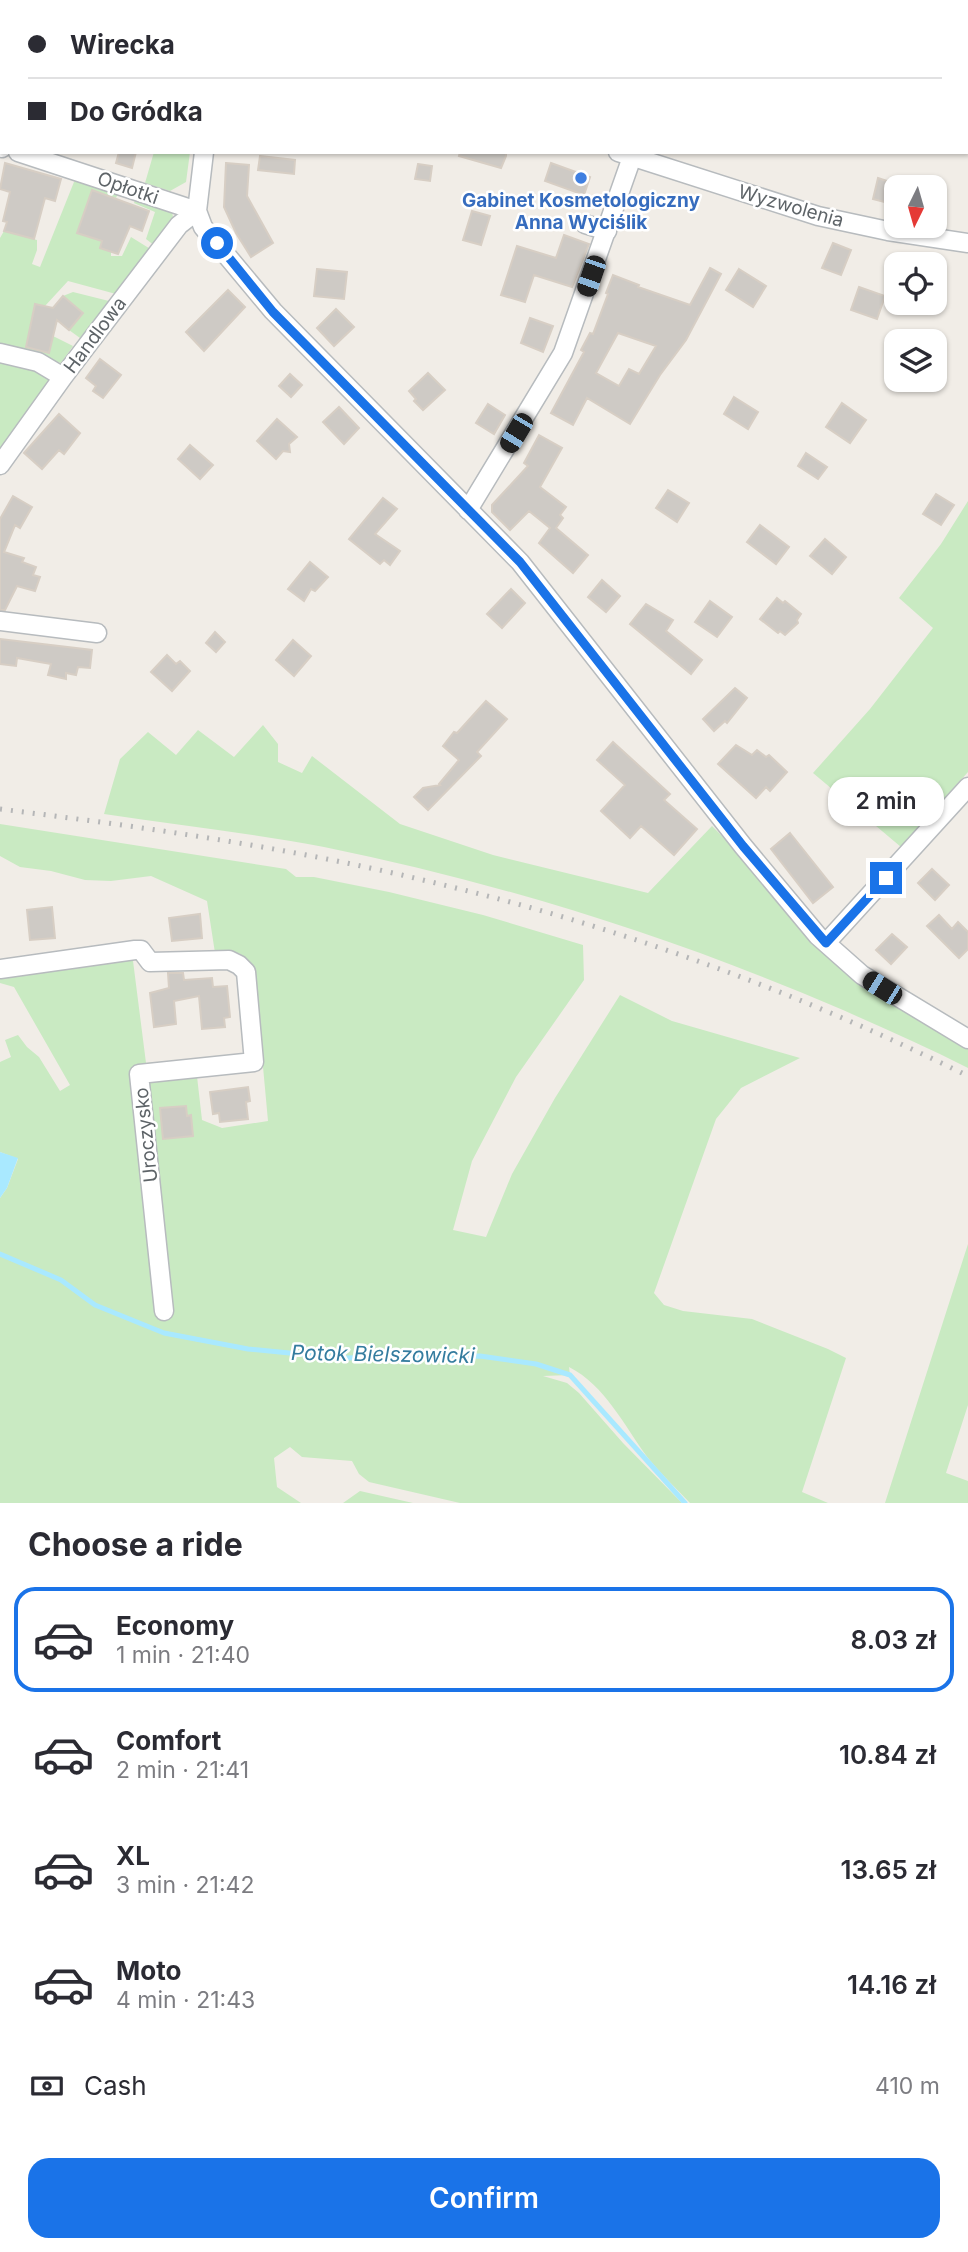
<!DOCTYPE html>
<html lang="en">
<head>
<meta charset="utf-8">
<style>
	:root { --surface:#fff; --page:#f2f2f3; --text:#2b2b33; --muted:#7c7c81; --line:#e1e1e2; --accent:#1a73e8 }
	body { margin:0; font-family:Inter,sans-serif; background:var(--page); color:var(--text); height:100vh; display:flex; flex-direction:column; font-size:26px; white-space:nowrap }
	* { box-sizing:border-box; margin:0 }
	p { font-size:23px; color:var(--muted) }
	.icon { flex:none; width:38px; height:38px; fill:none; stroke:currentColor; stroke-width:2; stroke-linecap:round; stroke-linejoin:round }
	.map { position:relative; height:1503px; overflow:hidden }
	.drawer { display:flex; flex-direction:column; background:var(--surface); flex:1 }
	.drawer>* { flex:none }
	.banner { position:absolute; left:0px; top:0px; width:970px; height:154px; box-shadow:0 2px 5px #0004; display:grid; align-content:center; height:154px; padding:0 28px; background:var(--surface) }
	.needle { width:46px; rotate:185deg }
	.controls { position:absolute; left:884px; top:175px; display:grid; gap:14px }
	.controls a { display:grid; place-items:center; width:63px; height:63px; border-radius:14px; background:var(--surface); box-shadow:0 2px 5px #0004; font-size:35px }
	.end { position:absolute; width:32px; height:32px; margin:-16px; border:9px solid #1a73e8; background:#fff; box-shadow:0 0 0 4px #fff }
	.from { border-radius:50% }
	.bubble { position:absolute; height:49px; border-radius:21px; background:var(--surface); box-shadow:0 2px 5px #0004; font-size:23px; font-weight:600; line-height:49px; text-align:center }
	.car { position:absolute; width:21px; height:42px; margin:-21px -10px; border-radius:9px; box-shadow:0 0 5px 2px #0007; background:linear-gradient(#222 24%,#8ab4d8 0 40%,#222 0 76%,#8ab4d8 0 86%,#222 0) }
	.banner b { display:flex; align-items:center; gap:24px; height:66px; font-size:26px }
	.banner b+b { border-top:2px solid var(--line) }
	.banner i { width:18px; height:18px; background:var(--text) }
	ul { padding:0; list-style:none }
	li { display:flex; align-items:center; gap:21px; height:105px; margin:0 14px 10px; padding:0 14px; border:4px solid transparent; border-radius:21px }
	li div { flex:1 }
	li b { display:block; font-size:26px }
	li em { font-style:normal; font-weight:600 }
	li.current { border-color:var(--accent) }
	li>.icon { width:63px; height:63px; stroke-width:1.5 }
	h2 { padding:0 28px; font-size:32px; line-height:84px }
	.pay { display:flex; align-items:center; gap:18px; height:77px; padding:0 28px; font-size:26px }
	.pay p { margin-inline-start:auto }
	.action { display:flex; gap:14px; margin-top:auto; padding:14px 28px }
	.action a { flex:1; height:80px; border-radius:21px; background:var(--accent); color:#fff; font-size:28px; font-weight:600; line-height:80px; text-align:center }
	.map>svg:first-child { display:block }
	.green { fill:#c9eac2 }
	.water { fill:#a9e9ff }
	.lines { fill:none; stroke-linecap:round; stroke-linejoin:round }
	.stream { stroke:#a9e9ff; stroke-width:5 }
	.building { fill:#cecac5; stroke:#d7cec4; stroke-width:2; fill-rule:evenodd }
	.minor-casing { stroke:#b7bbbe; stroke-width:21 }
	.minor { stroke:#fff; stroke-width:18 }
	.rail { stroke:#b5b6b7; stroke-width:5; stroke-dasharray:2 9; stroke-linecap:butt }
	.route { stroke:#1a73e8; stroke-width:9 }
	.shop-dot { fill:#3f7fe0; stroke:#fff; stroke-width:2.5 }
	.labels { text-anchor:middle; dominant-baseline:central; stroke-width:5; stroke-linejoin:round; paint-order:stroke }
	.street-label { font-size:19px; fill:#5e6468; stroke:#fff }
	.shop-label { font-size:19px; font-weight:bold; fill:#366cbe; stroke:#fff }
	.water-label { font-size:21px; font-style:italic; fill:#347c9f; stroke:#fff }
</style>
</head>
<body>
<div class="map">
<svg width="968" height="1503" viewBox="0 0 968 1503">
	<rect width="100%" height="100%" fill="#f1ede7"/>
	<path class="green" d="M154 152H190L186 182 170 191 145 183Z
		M81 177 119 191 116 198 92 191 77 233 92 238 97 229 105 234 100 248 111 252V256H122L131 237 152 250 116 294 68 281 45 306 35 304 31 321 45 325 30 329 26 347 49 353V334L73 346 61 363 0 349V238L4 231 37 240V250L32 264 40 267 74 182Z
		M136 197 171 210C178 223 163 235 155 246L146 239 155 212 134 203Z
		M73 292 109 301 80 338 69 330 83 313 63 296Z
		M0 359 46 372 52 382 0 456Z
		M968 501V772L901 847 813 773 870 709 933 628 899 598 941 544Z
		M263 725 278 744V762L302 773 312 756 400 824 493 855 648 893 712 826 747 861 833 961 852 979 879 997 968 1046V1068C927 1047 885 1029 843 1010 676 938 502 883 324 847 251 833 177 825 104 814L120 759 148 732 176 755 198 730 234 757Z
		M0 824 286 869 296 877H314L389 892 483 915 583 945 584 980 516 1077 472 1161 453 1230 486 1237 512 1174 555 1098 620 995 672 1021 800 1058 741 1088 716 1119 654 1293 664 1305 683 1311 752 1319 828 1349 846 1358 802 1492 828 1503H690C676 1488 661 1474 648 1458 625 1427 605 1385 569 1367L570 1375 543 1376 567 1383 579 1393 623 1443 682 1503H460L369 1482 359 1474 352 1461 302 1457 290 1447 274 1458 277 1487 301 1503H305H0V1198L7 1188 18 1159 0 1152V1062L11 1057 5 1040 18 1035 27 1047 39 1057 60 1091 70 1085 14 987 0 983V972L132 953 146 1063 195 1059 202 1120 222 1128 268 1121 254 969 239 953H215L207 901 151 876 111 881 85 880 51 871 20 867 0 856Z
		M968 1244V1405L946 1473 968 1481V1503H885Z
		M360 1491 413 1503H343Z"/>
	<path class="water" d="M0 1152 18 1158 7 1188 0 1198Z"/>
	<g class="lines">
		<path class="stream" d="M0 1254 61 1280 95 1305 164 1333 248 1349 340 1358 480 1356 536 1364 570 1375 685 1503"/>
	</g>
	<path class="building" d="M119 152H136L132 168 116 163Z
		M460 152H506V156L501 168 459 156Z
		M260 156 295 160 294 174 258 170Z
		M5 163 61 179 55 201 45 198 34 239 4 231 7 222 3 221 10 192 0 189Z
		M226 163 249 165 247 196 273 243 251 257 236 233 224 207Z
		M551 163 590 177 584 195 545 181Z
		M418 164 432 166 430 181 415 179Z
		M878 178 896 184V205L873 199Z
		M92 190 149 211 142 231 130 226 118 254 100 248 102 241 77 233Z
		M472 211 490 216 481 245 463 240Z
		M564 235 589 244 572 287 534 275 525 302 501 295 517 246 556 258Z
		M833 243 851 250 841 275 822 268Z
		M710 268 721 274 686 340 660 375 630 424 587 398 573 425 551 413 584 352 581 350 590 333 593 334 608 294 606 293 613 275 639 285 638 287 690 305ZM618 333 656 346 639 374 629 369 619 386 596 373Z
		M317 269 347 272 344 299 314 296Z
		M739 269 766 286 753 307 726 290Z
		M859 287 885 296 877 319 851 310Z
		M228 290 245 307 204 351 186 332Z
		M63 296 83 313 69 330 57 320 49 353 26 347 35 304 53 308Z
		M336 309 354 327 334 346 317 328Z
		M530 318 553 326 543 352 521 343Z
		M100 359 121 375 103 398 93 391 96 386 86 378Z
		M428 373 445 390 423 410 414 401 416 399 409 391Z
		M290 374 302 385 291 397 279 386Z
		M734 397 758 412 748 429 724 414Z
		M842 403 866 420 850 443 826 427Z
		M488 404 505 415 494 434 476 423Z
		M339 407 359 428 344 444 323 422Z
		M59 414 80 433 64 454 59 450 42 469 24 453Z
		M277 419 297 437 289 444 290 452 283 451 276 459 257 441Z
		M539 435 562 448 540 487 566 507 560 515 563 518 556 528 588 555 573 573 539 543 550 528 529 511 510 530 492 512V505L528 466 524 463Z
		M190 445 213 465 200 479 178 459Z
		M806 453 827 467 818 479 798 466Z
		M668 490 689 503 677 522 656 508Z
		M936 494 954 505 941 525 923 514Z
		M13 496 32 507 20 528 15 525 4 552 24 558 22 562 36 567 33 575 40 577 35 591 17 586 5 610H0V519Z
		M383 498 397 509 375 534 400 551 390 565 384 560 380 564 349 539Z
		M760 525 789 547 776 564 747 542Z
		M825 539 846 557 832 574 810 556Z
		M310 562 328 577 315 591 311 589 304 601 288 589Z
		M602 580 620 596 606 612 588 597Z
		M511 589 525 603 502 628 487 614Z
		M777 598 783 603 785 601 801 614 797 620 798 623 785 635 780 631 778 633 760 619Z
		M710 601 732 617 717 637 695 622Z
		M646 604 673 620 666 631 702 660 691 674 630 624Z
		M215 632 225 642 216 652 206 643Z
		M0 639 92 650 90 668 78 667 76 675 66 673V679L48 675 51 664 17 658 16 666 0 664Z
		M293 640 311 656 294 676 276 660Z
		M167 655 176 664 180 661 190 671 172 691 151 672Z
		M735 688 747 698 727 723 725 721 714 731 703 719Z
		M486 701 507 719 477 752 481 756 428 810 414 797 423 788 440 785 439 784 459 760 443 746 454 732 457 733Z
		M613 742 670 794 664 800 697 829 674 855 641 826 630 838 601 811 625 785 597 760Z
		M736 745 752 755 757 750 766 757 769 755 787 772 770 791 766 787 756 798 718 764Z
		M790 833 833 887 813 903 771 849Z
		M932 869 949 885 935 900 918 883Z
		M52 907 55 938 30 940 27 910Z
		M200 914 202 938 172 941 169 918Z
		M939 915 952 929 958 922 968 932V949L959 958 927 926Z
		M892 934 907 947 891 964 876 950Z
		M168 973H183L184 980 212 978 213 987 227 986 230 1017 224 1018 225 1027 202 1029 199 996 174 1001 176 1024 154 1027 150 993 169 988Z
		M248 1087 250 1101 246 1102 248 1119 220 1122 219 1113 213 1114 210 1092Z
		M186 1106 187 1116 191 1115 193 1136 163 1139 160 1108Z"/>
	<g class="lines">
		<defs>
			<path id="minor" d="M10 0 19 2
				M67 2V0
				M885 2 887 0
				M0 147 2 148
				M18 152 197 211
				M204 152 197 211 203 227 273 311 520 562 743 846 818 936 862 975 968 1039
				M618 152 818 216 888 231 968 243
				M585 224 607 231
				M0 353 38 362 63 377
				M0 465 63 377 179 225 197 211
				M468 510 563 353 632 157
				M0 621 97 633
				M826 943 968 787
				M0 969 135 950H141L150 962 229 960 239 965 246 972 254 1062 139 1074 164 1311"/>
		</defs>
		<use href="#minor" class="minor-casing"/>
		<use href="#minor" class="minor"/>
		<path class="rail" d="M0 809C143 827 287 847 427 881 615 925 796 991 968 1076"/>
	</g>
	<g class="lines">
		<path class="route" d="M217 243 273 312 520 562 743 846 826 943 886 878"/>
	</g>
	<circle class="shop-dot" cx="581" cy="178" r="7"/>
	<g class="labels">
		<g class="street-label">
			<text transform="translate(128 188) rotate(19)">Opłotki</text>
			<text transform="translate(791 206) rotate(16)">Wyzwolenia</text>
			<text transform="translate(95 335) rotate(-53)">Handlowa</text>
			<text transform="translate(146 1135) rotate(-96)">Uroczysko</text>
		</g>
		<g class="shop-label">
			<text x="581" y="200">Gabinet Kosmetologiczny<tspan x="581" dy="22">Anna Wyciślik</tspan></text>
		</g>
		<g class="water-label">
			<text transform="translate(383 1354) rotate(1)">Potok Bielszowicki</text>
		</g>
	</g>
</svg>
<div class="controls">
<a><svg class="needle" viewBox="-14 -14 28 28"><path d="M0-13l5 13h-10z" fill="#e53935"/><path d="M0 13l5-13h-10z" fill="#7c7c81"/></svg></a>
<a><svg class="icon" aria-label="locate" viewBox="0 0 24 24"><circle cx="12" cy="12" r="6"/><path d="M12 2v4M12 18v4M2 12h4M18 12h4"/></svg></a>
<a><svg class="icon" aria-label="layers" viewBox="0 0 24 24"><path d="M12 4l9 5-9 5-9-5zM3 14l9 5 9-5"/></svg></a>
</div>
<i class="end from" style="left:217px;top:243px"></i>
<i class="end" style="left:886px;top:878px"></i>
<div class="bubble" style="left:828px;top:777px;width:116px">2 min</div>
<i class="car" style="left:591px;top:276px;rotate:199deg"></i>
<i class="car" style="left:516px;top:433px;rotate:211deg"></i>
<i class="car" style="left:882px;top:988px;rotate:302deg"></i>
<div class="banner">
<b><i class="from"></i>Wirecka</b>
<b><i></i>Do Gródka</b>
</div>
</div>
<section class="drawer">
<h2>Choose a ride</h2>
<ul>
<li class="current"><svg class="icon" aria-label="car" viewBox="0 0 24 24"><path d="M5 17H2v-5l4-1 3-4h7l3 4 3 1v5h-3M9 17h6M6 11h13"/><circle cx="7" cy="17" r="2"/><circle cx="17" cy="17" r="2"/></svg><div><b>Economy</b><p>1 min · 21:40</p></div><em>8.03 zł</em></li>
<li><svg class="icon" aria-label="car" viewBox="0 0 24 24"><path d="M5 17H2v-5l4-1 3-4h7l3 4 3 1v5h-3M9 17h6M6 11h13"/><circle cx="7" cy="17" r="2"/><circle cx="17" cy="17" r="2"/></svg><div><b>Comfort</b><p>2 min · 21:41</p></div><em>10.84 zł</em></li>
<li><svg class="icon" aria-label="car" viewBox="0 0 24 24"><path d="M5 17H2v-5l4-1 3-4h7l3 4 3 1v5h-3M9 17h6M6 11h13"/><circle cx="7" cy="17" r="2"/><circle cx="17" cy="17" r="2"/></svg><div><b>XL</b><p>3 min · 21:42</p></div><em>13.65 zł</em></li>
<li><svg class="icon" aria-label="car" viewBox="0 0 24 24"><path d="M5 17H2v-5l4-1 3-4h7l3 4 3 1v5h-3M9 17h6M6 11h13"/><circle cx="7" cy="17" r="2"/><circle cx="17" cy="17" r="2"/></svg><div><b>Moto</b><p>4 min · 21:43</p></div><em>14.16 zł</em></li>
</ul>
<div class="pay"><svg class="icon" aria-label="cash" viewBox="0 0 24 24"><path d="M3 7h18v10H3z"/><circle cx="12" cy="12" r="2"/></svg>Cash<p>410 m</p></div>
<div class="action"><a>Confirm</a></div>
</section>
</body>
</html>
